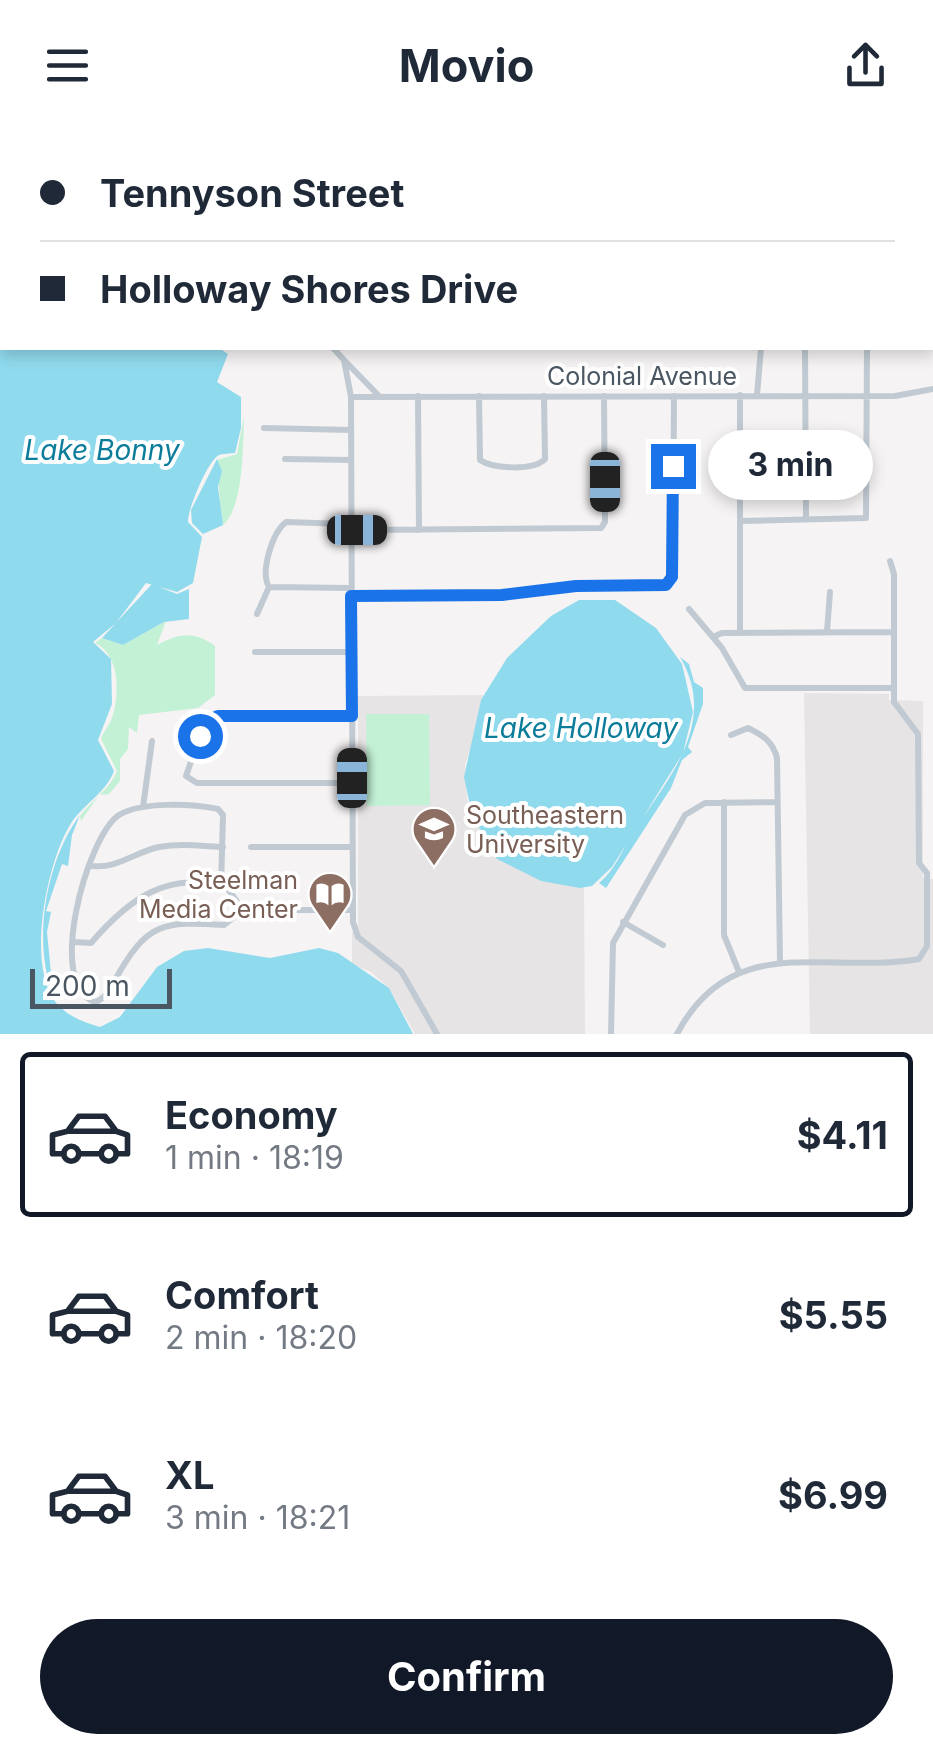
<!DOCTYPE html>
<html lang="en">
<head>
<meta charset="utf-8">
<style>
	:root { --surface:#fff; --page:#f6f6f7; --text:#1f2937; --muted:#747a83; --line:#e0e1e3; --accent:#111827 }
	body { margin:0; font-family:Inter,sans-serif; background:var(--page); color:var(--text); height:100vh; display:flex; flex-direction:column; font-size:38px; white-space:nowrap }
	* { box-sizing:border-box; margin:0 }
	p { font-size:32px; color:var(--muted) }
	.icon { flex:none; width:55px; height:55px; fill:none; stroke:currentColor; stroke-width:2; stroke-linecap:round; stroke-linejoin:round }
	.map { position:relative; height:904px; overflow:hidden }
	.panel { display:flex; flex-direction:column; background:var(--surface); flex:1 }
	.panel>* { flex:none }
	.guide { position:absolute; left:0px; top:0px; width:935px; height:220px; box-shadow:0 5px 15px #0003; display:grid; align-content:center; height:220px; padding:0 40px; background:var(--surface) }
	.scale { position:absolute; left:30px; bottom:25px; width:142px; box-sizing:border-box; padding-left:10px; border:5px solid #4a5661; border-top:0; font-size:28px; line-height:35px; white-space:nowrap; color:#4a5661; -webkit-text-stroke:8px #fff; paint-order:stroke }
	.end { position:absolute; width:45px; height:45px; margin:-22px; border:12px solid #1a73e8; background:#fff; box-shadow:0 0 0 5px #fff }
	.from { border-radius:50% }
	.bubble { position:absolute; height:70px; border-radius:35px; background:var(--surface); box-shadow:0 5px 15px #0003; font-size:32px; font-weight:700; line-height:70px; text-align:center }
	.car { position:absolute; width:30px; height:60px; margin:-30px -15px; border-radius:12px; box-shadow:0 0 8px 2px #0007; background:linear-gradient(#222 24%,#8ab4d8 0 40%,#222 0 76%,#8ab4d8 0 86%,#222 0) }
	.guide b { display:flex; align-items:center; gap:35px; height:95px; font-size:38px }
	.guide b+b { border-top:2px solid var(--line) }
	.guide i { width:25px; height:25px; background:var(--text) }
	ul { padding:18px 0 0; list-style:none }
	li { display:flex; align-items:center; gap:30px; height:165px; margin:0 20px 15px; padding:0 20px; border:5px solid transparent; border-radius:10px }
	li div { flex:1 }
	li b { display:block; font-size:38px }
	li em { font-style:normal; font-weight:700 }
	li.current { border-color:var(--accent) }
	li>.icon { width:90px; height:90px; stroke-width:1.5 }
	.primary-button { display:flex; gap:20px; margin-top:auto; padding:20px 40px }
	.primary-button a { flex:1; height:115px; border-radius:60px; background:var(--accent); color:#fff; font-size:40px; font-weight:700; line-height:115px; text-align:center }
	header { display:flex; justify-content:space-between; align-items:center; height:130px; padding:0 40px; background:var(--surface); font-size:45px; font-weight:700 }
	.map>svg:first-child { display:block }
	.education { fill:#e6e4e5 }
	.green { fill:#c3f1d5 }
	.water { fill:#90daee }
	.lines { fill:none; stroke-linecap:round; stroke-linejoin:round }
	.minor { stroke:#c1cad2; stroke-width:6 }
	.route { stroke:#1a73e8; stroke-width:12 }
	.labels { text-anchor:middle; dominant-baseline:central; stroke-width:8; stroke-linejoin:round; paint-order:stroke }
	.street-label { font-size:25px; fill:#4a5661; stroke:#fff }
	.education-label { font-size:25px; fill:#785e54; stroke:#fff; text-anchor:start }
	.water-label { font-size:28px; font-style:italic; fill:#0c7c9b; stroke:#fff }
</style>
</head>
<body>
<header><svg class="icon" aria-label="menu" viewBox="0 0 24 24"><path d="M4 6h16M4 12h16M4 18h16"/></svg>Movio<svg class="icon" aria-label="share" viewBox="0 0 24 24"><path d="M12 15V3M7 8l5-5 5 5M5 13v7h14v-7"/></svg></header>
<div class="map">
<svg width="933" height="904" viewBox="0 0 933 904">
	<rect width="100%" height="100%" fill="#f5f3f3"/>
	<path class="education" d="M804 563 889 564V570L923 571V748L933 749V904H810Z
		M483 565 477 602 465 634 467 669 493 722 541 751 584 757 585 904H415L389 858 371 842 352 834V803L358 795V566Z"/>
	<path class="green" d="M434 0H689V2H434Z
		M244 286C243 314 244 377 223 395 219 372 219 349 217 330L237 324Z
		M166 491 157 515C180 503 194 501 215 516V565L198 578 139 585 137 603 129 597 128 619 120 629V651L109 664 99 665 81 691 80 686C92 670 110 659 117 641L101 609C103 602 109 596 112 588 120 563 120 525 95 513L102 508 123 515Z
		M366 584H429L430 675 367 676Z"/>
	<path class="water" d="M0 106 2 218H219L228 224 217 252 241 267V298L235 323C233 323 221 324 219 325 208 330 187 381 188 392L202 407 193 453 177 462 146 453 116 493 93 512 111 529 112 574 98 610 114 641C106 663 82 675 70 695 47 733 27 831 54 870 65 885 82 892 100 897L120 887 157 837 184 821 208 818 270 828 319 818 338 823 389 858 413 904H0Z
		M217 329 222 341 218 357 223 395 203 404 192 393 191 380Z
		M152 454 177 464 189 459V489L164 492 123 515 102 508Z
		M579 470H615L656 498 682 534 693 582 683 623 612 737 592 756 580 758 541 751 497 729 472 685 464 647 481 570 507 528 551 486Z
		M680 527 689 534 694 552 703 558V574L688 617 692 622 682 630 671 658 606 758 599 753C616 739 622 720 633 702 668 649 719 593 680 527Z
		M80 685 72 705 68 736 62 734 46 781 51 782 47 802 53 864C32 812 46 730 80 685Z"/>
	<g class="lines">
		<path class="minor" d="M61 0V2
			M116 0 119 2
			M766 0V2
			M884 0V2
			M810 2V0
			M0 21 2 22
			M333 218 344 230 351 267 353 792 358 807 401 841 437 904
			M805 218 806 390
			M345 231 379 266
			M740 265V503
			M757 265 761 218
			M418 266 419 400
			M479 266 480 330C493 339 534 341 545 329L544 266
			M351 267 895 266 933 259
			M264 298 351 300
			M285 329 351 330
			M740 391 866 388 867 218
			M890 431 894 444V572L918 604 919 733 927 743
			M269 457 351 458
			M351 466 502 465 576 456 666 455 673 440 674 266
			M689 479 722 518 745 558H894
			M257 484 269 457C260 442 272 403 286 392L347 394 357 400 601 398 605 392 604 266
			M827 502 830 462
			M713 507 722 503 894 502
			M255 522H352
			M351 586 213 587 200 606 186 646 197 653H352
			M731 605 748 598C763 605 773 612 777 628L780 832
			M724 672V805L739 842
			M143 677 152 611
			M251 717H352
			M92 736C117 739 135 722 159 717 181 713 202 716 223 717
			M221 757 223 685 218 679C193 674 142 671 119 685 87 706 45 857 95 872 106 868 109 860 115 850 147 792 163 791 224 795L243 780H352
			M623 792 663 815
			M74 812 91 813C128 770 169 738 228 759L243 780
			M611 904 613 813 685 685 705 673 777 672
			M677 904C732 799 827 845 919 829L927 816V743"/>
	</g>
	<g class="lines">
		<path class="route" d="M200 606 209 590 218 586H352L351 466 502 465 576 456 666 455 672 447 673 336"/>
	</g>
	<defs>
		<symbol id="university-pin" viewBox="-11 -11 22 30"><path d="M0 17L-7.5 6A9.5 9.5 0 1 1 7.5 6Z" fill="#8d6e63" stroke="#fff"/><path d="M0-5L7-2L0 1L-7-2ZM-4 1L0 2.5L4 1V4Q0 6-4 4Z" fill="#fff"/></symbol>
		<symbol id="library-pin" viewBox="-11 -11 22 30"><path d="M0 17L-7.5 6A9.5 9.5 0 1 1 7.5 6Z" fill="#8d6e63" stroke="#fff"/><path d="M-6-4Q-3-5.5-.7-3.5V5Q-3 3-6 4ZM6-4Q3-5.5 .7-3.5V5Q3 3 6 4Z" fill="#fff"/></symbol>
	</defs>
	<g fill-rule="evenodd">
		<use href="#university-pin" x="409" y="674" width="50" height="68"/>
		<use href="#library-pin" x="305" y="739" width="50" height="68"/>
	</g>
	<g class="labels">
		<g class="street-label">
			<text x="642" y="246">Colonial Avenue</text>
		</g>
		<g class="education-label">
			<text x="466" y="685">Southeastern<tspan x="466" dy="29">University</tspan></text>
			<text x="298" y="750" text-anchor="end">Steelman<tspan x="298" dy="29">Media Center</tspan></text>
		</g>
		<g class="water-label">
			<text x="102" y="320">Lake Bonny</text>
			<text x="581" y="598">Lake Holloway</text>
		</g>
	</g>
</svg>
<div class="scale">200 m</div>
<i class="end from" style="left:200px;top:606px"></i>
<i class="end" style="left:673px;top:336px"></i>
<div class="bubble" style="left:708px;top:300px;width:165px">3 min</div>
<i class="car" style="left:605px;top:352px;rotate:180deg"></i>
<i class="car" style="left:357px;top:400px;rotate:90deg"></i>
<i class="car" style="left:352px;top:648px;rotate:0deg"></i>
<div class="guide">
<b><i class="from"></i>Tennyson Street</b>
<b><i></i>Holloway Shores Drive</b>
</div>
</div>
<section class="panel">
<ul>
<li class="current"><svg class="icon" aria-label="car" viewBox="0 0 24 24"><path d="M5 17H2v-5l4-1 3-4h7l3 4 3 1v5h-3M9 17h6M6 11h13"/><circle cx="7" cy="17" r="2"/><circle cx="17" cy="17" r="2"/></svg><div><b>Economy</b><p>1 min · 18:19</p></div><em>$4.11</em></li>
<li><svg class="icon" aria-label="car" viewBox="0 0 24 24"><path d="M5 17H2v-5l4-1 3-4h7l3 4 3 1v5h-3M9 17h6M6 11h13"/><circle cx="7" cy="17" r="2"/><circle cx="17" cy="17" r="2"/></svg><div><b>Comfort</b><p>2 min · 18:20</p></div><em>$5.55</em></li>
<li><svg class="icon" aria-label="car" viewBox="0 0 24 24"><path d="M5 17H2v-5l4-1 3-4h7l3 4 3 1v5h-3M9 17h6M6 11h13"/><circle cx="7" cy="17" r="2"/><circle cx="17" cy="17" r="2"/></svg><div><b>XL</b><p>3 min · 18:21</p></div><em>$6.99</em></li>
</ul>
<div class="primary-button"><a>Confirm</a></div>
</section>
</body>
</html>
